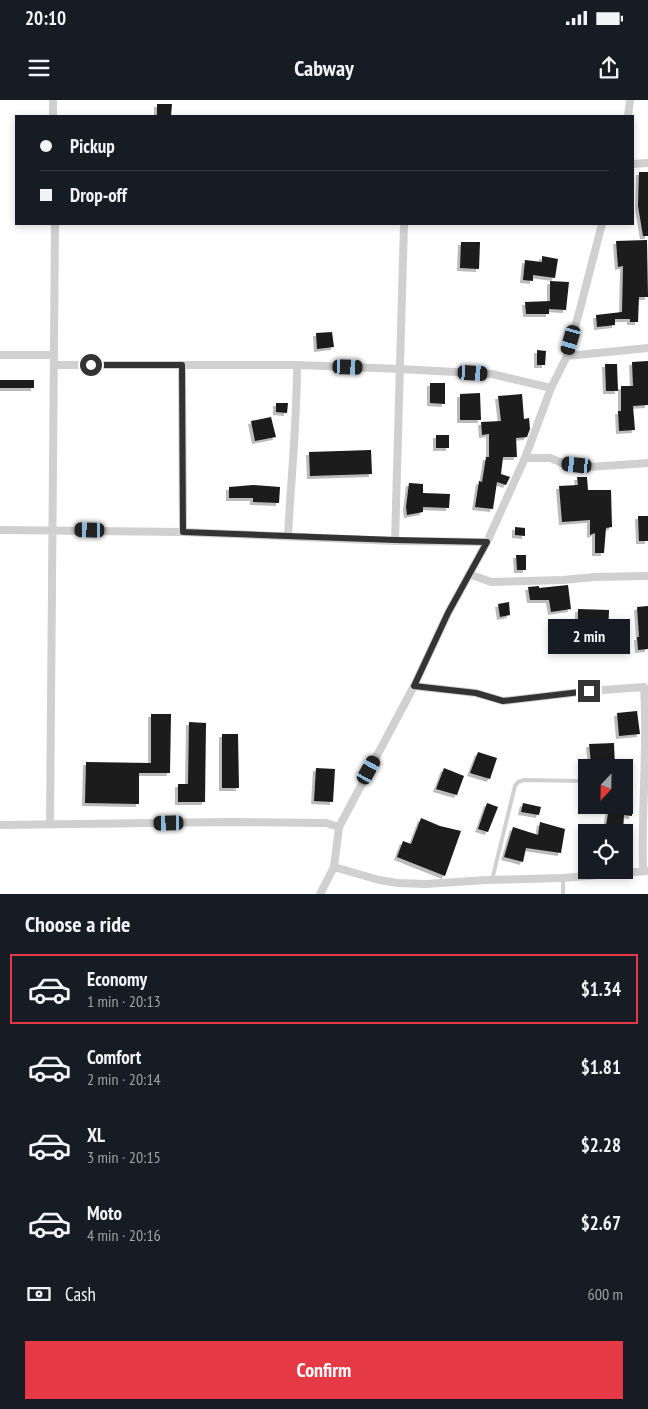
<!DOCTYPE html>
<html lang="en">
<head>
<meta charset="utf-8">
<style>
	:root { --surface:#171b24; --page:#20242c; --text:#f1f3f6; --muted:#9ea1a6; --line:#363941; --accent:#e63946 }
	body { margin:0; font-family:"PT Sans Narrow",sans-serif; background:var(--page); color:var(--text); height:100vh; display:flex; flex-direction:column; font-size:19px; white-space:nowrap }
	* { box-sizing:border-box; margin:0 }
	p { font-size:16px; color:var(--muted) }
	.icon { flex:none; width:28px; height:28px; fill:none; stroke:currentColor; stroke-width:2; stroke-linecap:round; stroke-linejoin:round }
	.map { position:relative; height:794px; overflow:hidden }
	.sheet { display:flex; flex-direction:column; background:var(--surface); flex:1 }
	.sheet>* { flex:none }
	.hud { position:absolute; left:15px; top:15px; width:619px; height:110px; border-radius:0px; box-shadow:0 2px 8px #0003; display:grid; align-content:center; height:110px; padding:0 25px; background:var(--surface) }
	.needle { width:32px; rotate:202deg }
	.controls { position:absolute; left:578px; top:659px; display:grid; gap:10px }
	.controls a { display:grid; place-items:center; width:55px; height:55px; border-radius:0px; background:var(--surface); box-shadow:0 2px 8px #0003; font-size:25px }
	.end { position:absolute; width:22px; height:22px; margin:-11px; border:6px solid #333; background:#fff; box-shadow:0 0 0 2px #fff }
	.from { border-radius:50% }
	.bubble { position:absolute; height:35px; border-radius:0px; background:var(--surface); box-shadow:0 2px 8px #0003; font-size:16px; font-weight:600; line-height:35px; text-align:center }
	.car { position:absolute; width:15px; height:30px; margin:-15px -8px; border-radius:6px; box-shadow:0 0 4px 1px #0007; background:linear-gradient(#222 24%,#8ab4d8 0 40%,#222 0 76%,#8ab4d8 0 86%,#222 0) }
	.hud b { display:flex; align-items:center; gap:18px; height:48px; font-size:19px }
	.hud b+b { border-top:1px solid var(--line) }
	.hud i { width:12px; height:12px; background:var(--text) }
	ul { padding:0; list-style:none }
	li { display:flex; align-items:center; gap:15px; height:70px; margin:0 10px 8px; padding:0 15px; border:2px solid transparent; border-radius:0px }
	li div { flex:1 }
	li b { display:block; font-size:19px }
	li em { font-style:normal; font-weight:600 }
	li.current { border-color:var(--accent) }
	li>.icon { width:45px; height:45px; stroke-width:1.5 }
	h2 { padding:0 25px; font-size:22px; line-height:60px }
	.pay { display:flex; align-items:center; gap:12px; height:55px; padding:0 25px; font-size:19px }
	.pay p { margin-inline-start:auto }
	.button { display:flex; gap:10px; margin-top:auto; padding:10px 25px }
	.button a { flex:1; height:58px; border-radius:0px; background:var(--accent); color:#fff; font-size:20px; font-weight:600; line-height:58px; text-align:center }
	.status { display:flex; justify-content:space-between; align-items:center; height:35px; padding:0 25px; background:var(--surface); direction:ltr }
	.status svg { height:14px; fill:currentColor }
	header { display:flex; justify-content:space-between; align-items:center; height:65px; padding:0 25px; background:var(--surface); font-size:22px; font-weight:600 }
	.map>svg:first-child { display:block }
	.building { fill:#1a1a1a; filter:url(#shadow) }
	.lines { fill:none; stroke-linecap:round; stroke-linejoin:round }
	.service { stroke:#d0d0d0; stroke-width:4 }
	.minor { stroke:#d0d0d0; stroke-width:8 }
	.route { stroke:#333; stroke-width:6 }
</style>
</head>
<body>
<div class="status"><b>20:10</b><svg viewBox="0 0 49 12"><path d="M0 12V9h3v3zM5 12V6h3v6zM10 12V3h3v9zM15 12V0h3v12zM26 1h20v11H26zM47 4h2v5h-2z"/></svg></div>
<header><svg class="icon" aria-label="menu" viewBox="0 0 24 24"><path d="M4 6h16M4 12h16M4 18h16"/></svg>Cabway<svg class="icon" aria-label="share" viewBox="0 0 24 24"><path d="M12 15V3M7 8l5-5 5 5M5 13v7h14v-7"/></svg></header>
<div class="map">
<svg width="648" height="794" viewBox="0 0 648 794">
	<defs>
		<filter id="shadow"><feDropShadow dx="-3" dy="3" stdDeviation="0" flood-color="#0004"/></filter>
	</defs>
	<rect width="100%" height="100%" fill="#fff"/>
	<path class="building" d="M157 4H172L171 16H157Z
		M639 72H648V136H643L638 106Z
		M647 140 648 197H639L638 222H630V219H615V225L597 227 596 215 622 212 623 166 618 167 616 141Z
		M461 142H480L479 169 460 168Z
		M542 156 558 159 555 178 533 175V181L523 180 525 160 542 162Z
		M550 181 569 182 566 210 549 209V214H526L525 202 550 201Z
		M332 232 334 247 317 249 316 233Z
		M537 250 546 251 545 265H537Z
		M648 261V305L633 306 635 330 619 331 618 311H621V286H633L632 262Z
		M605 264H617L618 291H606Z
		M0 280H34V288H0Z
		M430 283H445V304L430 303Z
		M480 293 481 320H460V294Z
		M522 294 524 319 529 318 530 329 527 337 516 338 517 357H503L501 374 510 377 506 385 497 382 493 409 475 407 479 381 482 382 486 357H489V334L482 335 481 322 501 321 498 296Z
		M276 303H288L287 313 276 312Z
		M271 317 276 337 255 341 251 321Z
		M436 335H449V348H436Z
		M371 350 372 374 310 376 309 352Z
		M577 377H587L588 390H611L612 427 606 428 604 453H595V433L590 435V420L562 422 559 386 578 385Z
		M409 383 423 384V393L450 394 449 408 423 407V412L407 415 406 407Z
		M253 385 280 387 279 403 253 402V398H229V387Z
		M638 416H648V441H639Z
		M515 427 525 428V436L515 435Z
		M516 455H526V470H517Z
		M568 485 571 509 551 512 549 500H530L528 487 539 486V488Z
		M509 502 510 515 500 517 498 504Z
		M648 506V549L638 550 637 537H639L637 507Z
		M578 509 609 510 608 536 578 535Z
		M582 539 583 549 568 550V540Z
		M637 611 640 634 619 636 617 613Z
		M151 614H171L170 673H139V704L85 703 86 662 151 663Z
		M189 622 206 623 205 702H178V684H188Z
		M222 634H238L239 688H222Z
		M614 643 615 667H607V662L591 663 589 644Z
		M478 652 497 658 490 679 470 673Z
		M316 668 335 669 333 702 314 701Z
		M444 668 464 676 457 695 436 689Z
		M624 694H632V716L624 715 623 731H605L609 708H611V705H624Z
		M487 703 498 707 488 732 478 729Z
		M523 703 541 707 539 715 521 712Z
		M421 718 440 726 461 731 445 776 397 757 403 741 411 744Z
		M540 722 565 729 561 753 526 748 523 762 504 757 513 727 538 735Z"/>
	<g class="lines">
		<path class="service" d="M563 778V794
			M492 780 515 686 518 682 524 680 581 681"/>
		<path class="minor" d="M53 0V16
			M628 16 630 0
			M632 64 648 63
			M0 255H54
			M567 256 648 248
			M54 265H297L400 269 492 274 551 288
			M182 265 183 432
			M525 358H550L565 364 589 367 648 363
			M0 430 183 432 395 441 487 442
			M288 436C291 379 297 322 297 265
			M395 441 404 124
			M469 474 491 482 563 480 594 477 648 476
			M414 586 476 593 503 601 589 591 644 587C648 649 641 710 643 771
			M0 725 229 722 326 723 339 727
			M50 725 55 124
			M334 767 379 780 398 783 426 784 486 780 563 778 647 771
			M320 794 334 767 339 727 414 586 448 513 487 442 525 358 551 288 567 256 580 209 602 124"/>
	</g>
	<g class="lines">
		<path class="route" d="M91 265H182L183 432 395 440 487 442 448 513 414 586 476 593 503 601 589 591"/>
	</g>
</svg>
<div class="controls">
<a><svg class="needle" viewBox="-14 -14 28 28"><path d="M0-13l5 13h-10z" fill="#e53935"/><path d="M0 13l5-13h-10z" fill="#9ea1a6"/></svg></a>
<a><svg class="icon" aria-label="locate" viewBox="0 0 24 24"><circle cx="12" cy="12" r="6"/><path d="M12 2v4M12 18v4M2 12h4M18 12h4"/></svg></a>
</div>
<i class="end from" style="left:91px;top:265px"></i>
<i class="end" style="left:589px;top:591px"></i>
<div class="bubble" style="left:548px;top:519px;width:82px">2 min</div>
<i class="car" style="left:571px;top:240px;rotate:196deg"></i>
<i class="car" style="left:348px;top:267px;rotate:92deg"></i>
<i class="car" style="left:473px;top:273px;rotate:93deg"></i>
<i class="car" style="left:577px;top:365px;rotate:276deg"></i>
<i class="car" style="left:90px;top:430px;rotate:271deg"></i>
<i class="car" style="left:369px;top:670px;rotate:29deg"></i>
<i class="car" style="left:169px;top:723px;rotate:269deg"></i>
<div class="hud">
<b><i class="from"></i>Pickup</b>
<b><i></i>Drop-off</b>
</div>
</div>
<section class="sheet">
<h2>Choose a ride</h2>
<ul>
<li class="current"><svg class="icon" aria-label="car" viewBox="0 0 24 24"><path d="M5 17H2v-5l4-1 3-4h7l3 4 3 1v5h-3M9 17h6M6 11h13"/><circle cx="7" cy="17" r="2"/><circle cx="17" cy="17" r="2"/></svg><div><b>Economy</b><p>1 min · 20:13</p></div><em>$1.34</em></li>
<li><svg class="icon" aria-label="car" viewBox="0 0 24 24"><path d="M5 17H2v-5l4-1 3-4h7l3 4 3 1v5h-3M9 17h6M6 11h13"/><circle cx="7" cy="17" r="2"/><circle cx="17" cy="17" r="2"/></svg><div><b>Comfort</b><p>2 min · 20:14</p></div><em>$1.81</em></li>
<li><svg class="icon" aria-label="car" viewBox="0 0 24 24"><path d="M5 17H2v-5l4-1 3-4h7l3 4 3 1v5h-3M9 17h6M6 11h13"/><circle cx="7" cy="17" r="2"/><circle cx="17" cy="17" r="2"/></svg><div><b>XL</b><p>3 min · 20:15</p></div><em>$2.28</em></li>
<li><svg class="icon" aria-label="car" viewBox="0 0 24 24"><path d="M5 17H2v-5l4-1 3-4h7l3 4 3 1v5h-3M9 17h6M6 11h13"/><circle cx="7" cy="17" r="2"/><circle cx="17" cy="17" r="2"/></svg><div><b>Moto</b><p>4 min · 20:16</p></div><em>$2.67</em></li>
</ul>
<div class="pay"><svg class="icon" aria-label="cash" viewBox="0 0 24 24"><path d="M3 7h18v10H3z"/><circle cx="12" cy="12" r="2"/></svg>Cash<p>600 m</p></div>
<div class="button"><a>Confirm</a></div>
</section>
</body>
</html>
